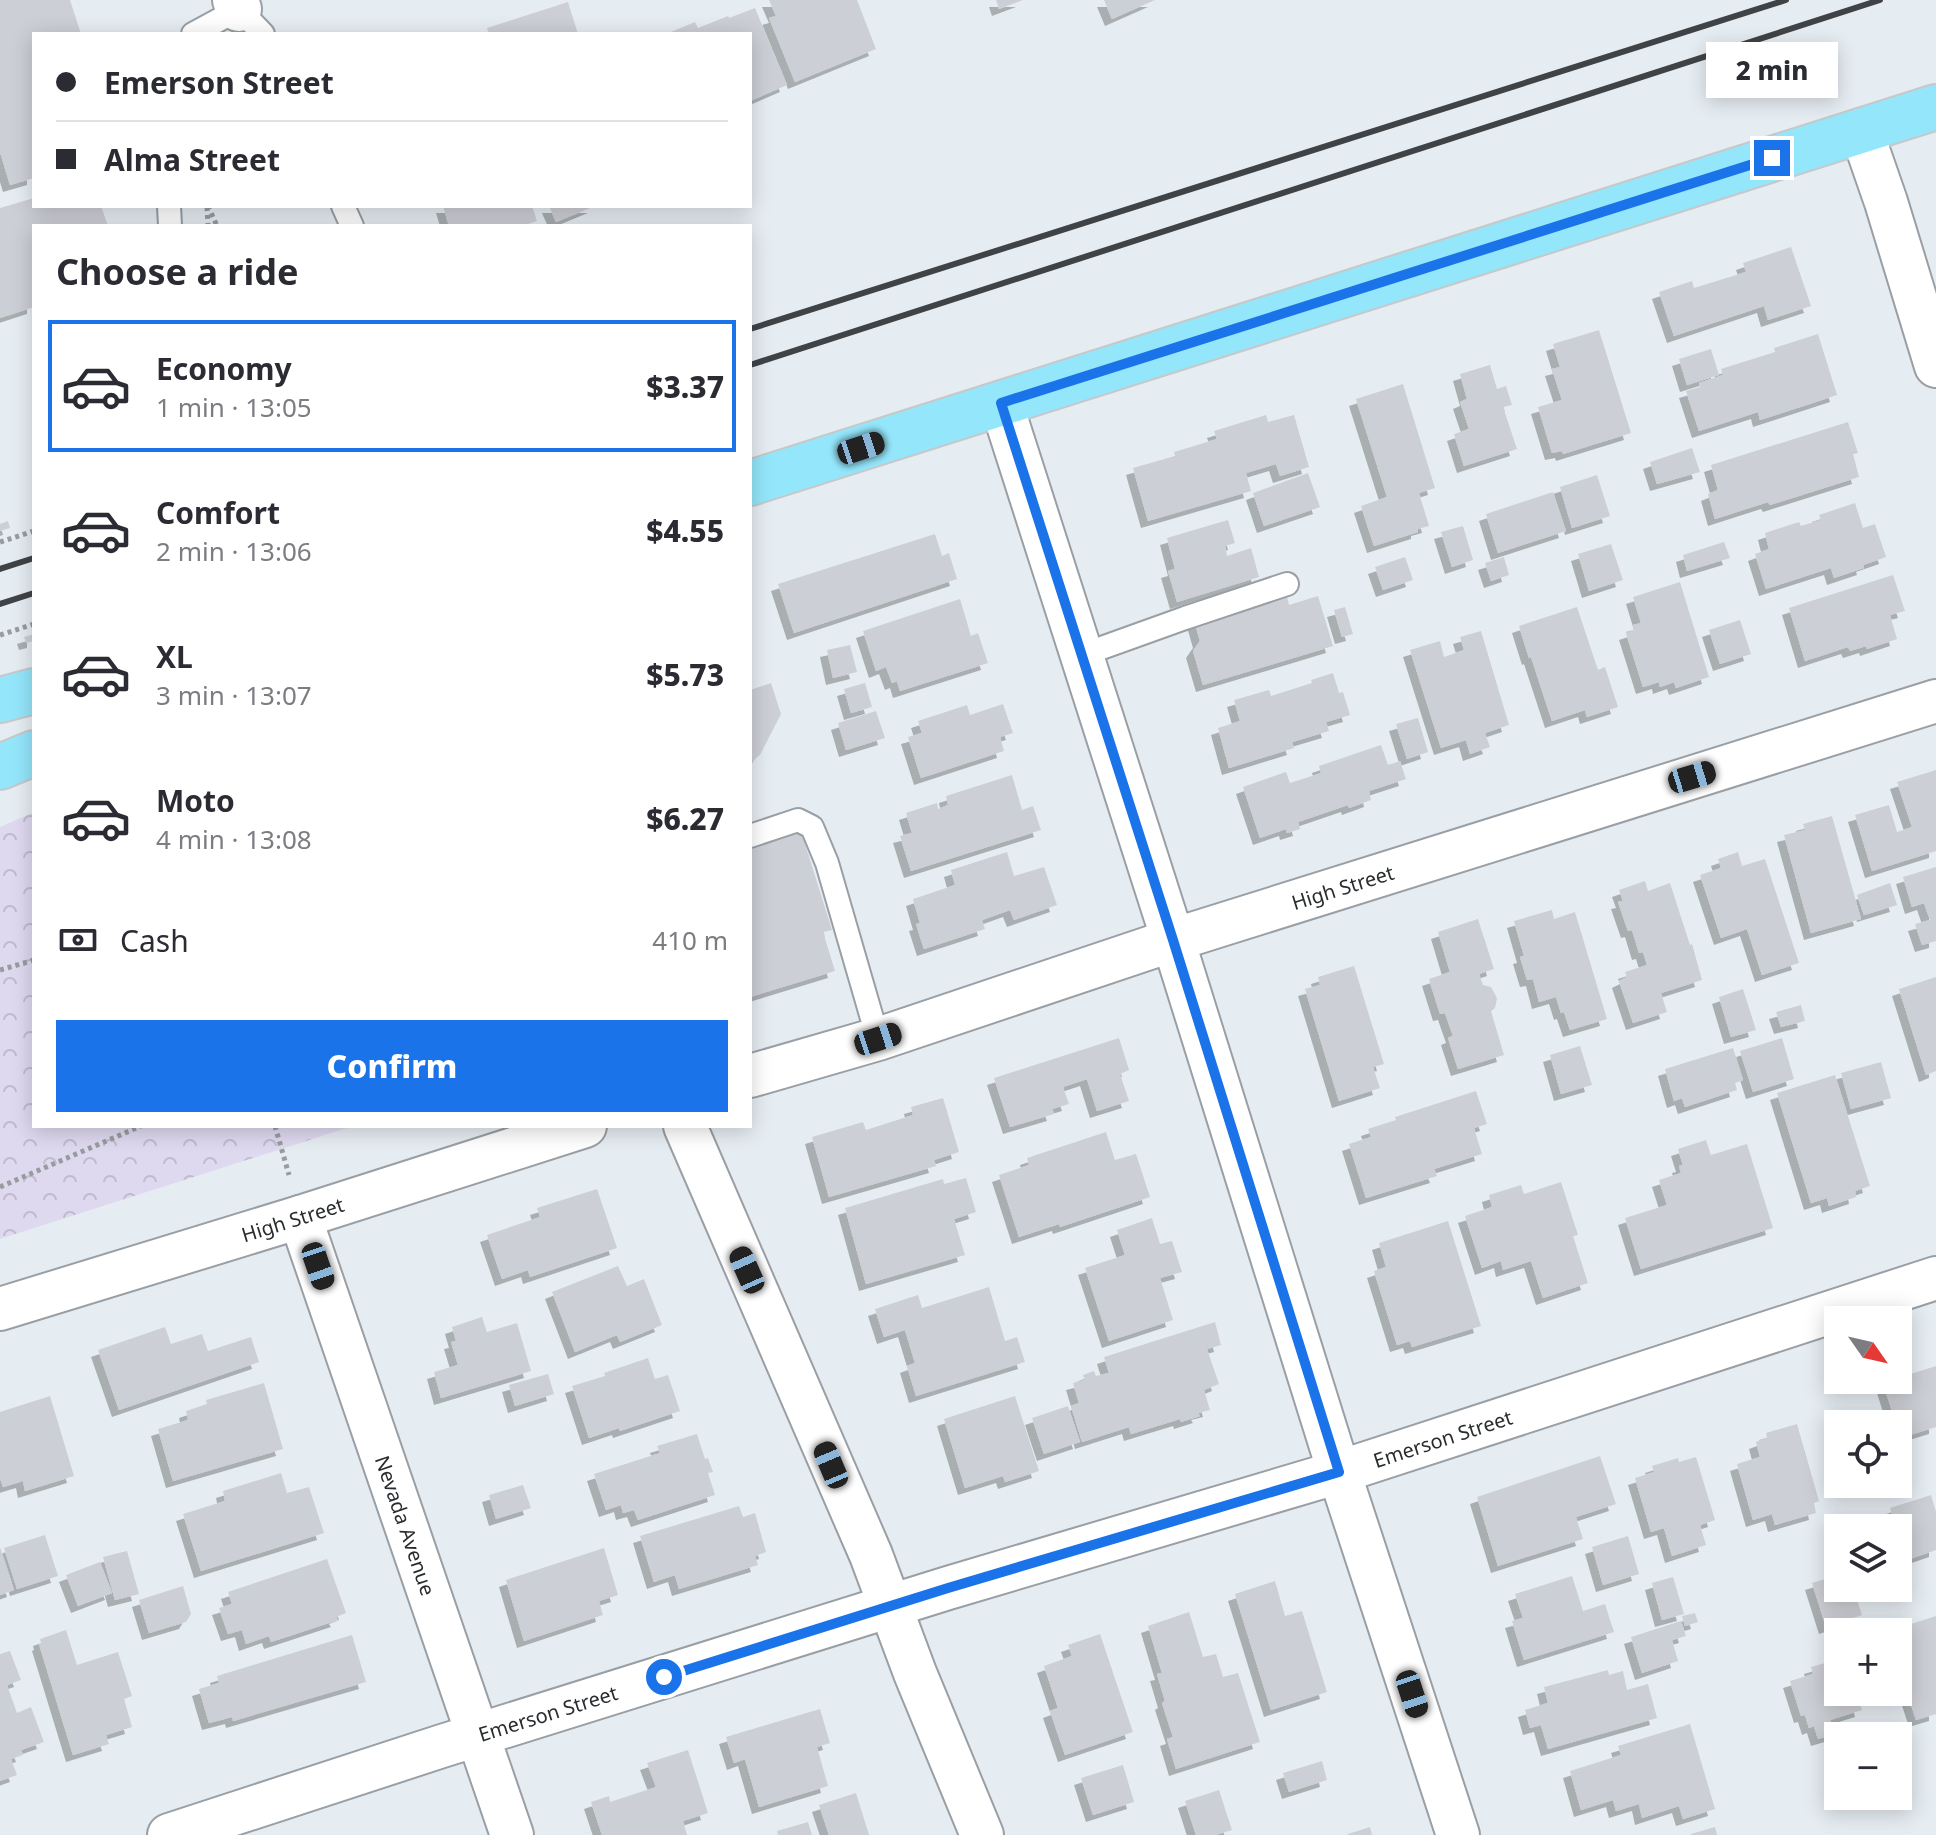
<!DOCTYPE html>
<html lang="en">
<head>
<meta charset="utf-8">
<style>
	:root { --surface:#fff; --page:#f2f2f3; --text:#2b2b33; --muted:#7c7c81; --line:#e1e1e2; --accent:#1a73e8 }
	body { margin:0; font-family:"Noto Sans",sans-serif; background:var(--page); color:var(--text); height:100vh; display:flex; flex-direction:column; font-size:30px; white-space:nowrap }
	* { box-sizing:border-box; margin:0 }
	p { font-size:26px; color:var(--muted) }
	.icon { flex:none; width:44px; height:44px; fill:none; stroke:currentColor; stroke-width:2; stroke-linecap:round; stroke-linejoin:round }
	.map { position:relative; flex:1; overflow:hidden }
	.details { position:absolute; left:32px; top:224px; width:720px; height:904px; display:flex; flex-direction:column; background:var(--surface); border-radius:0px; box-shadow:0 4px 20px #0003 }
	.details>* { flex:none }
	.guide { position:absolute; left:32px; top:32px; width:720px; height:176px; border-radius:0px; box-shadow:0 4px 20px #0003; display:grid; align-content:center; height:176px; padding:0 24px; background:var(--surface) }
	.needle { width:52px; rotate:124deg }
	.buttons { position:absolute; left:1824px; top:1306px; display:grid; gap:16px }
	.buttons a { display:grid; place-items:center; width:88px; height:88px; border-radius:0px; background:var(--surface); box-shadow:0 4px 20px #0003; font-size:40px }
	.end { position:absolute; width:36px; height:36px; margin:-18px; border:10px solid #1a73e8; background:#fff; box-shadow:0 0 0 4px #fff }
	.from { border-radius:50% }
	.bubble { position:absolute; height:56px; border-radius:0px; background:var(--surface); box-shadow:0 4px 20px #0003; font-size:26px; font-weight:800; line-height:56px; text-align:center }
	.car { position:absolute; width:24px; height:48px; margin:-24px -12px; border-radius:10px; box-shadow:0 0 6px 2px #0007; background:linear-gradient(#222 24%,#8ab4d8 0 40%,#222 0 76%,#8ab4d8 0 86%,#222 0) }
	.guide b { display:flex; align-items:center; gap:28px; height:76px; font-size:30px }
	.guide b+b { border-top:2px solid var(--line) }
	.guide i { width:20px; height:20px; background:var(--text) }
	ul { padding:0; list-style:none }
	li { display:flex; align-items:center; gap:24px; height:132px; margin:0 16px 12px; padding:0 8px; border:4px solid transparent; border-radius:0px }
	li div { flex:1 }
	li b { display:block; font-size:30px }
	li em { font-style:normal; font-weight:800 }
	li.on { border-color:var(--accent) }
	li>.icon { width:72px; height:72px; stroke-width:1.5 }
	h2 { padding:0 24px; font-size:36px; line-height:96px }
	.pay { display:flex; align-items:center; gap:20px; height:88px; padding:0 24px; font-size:30px }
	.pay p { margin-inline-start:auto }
	.button { display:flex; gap:16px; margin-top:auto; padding:16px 24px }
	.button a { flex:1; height:92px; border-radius:0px; background:var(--accent); color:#fff; font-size:32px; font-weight:800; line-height:92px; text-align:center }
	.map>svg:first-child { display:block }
	.forest { fill:url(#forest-crowns) }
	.building { fill:#cdcfd6; filter:url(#shadow) }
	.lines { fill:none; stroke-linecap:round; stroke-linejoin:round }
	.service-casing { stroke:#999fa4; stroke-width:26 }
	.minor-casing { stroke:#999fa4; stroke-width:46 }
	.tertiary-casing { stroke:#999fa4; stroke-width:48 }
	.primary-casing { stroke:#c7c8c9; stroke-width:48 }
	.path { stroke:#969c9f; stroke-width:5; stroke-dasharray:4 4; stroke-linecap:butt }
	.service { stroke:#fff; stroke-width:22 }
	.minor { stroke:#fff; stroke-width:42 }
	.tertiary { stroke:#fff; stroke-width:44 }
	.primary { stroke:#94e6fb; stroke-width:44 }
	.rail { stroke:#404346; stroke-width:6 }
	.route { stroke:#1a73e8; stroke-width:10 }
	.labels { text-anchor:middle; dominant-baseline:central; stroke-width:6; stroke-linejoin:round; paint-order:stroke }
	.street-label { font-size:20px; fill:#292c2e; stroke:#f5fafe }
</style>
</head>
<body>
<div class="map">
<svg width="1936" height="1835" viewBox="0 0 1936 1835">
	<defs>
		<pattern id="forest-crowns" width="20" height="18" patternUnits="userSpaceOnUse" patternTransform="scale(2)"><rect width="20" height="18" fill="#dfd9f0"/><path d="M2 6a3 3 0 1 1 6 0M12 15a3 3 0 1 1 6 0" fill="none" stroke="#bfbace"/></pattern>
		<filter id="shadow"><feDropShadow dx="-7" dy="7" stdDeviation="0" flood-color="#0004"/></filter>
	</defs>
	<rect width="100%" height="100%" fill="#e6edf2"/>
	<path class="forest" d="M34 812V1126H353L0 1239V827Z"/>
	<path class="building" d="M0 0H70L81 34H34V178L10 185 0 152Z
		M769 0H857L876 49 795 82 769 18 776 16Z
		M996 0H1023L999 9Z
		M1104 0H1155L1112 19Z
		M568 2 578 34H489L487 28Z
		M755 8 787 85 750 101V34H666L695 22 698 28 728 16 729 18Z
		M34 198V206H101L108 226H34V307L0 318V208Z
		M443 206H532L537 221 522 226H449Z
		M549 206H595L556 222Z
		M1791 247 1811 306 1768 320 1764 306 1674 336 1659 292 1692 281 1694 288 1746 272 1743 263Z
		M1599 330 1631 433 1563 454 1562 451 1552 453 1538 407 1562 400 1552 369 1560 367 1553 344Z
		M1818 334 1837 395 1760 420 1758 412 1699 431 1686 391 1700 387 1699 383 1723 375 1721 369 1775 352 1774 348Z
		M1711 349 1719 375 1687 385 1679 359Z
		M1490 365 1497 389 1506 386 1512 405 1503 407 1517 449 1464 466 1454 434 1469 429 1460 402 1467 399 1460 374Z
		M1403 384 1435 488 1419 493 1429 526 1418 529V532L1374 546 1361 506 1387 497 1356 399Z
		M1266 415 1268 422 1294 415 1309 467 1280 476 1276 464 1246 473 1251 491 1148 521 1133 468 1175 456 1174 452 1217 439 1214 431Z
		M1848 422 1858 453 1853 454 1859 477 1770 505 1768 502 1715 519 1708 494 1718 490 1711 465Z
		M1692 448 1700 472 1657 484 1650 462Z
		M1308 473 1320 507 1264 526 1253 493Z
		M1597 475 1610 516 1572 528 1560 487Z
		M1553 492 1566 531 1498 553 1486 514Z
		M1855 503 1863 528 1875 524 1886 557 1863 565 1864 568 1834 578 1831 568 1766 589 1755 554 1769 549 1765 533 1799 522 1801 526 1821 520 1819 515Z
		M1228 520 1235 543 1225 546 1227 556 1251 548 1259 577 1177 602 1168 571 1175 569 1167 538Z
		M8 521 10 528 0 531V524Z
		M1463 526 1473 560 1452 567 1441 532Z
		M935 534 942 556 949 553 957 579 794 633 778 584Z
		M1724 542 1730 558 1687 571 1683 555Z
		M1611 544 1623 580 1589 591 1578 554Z
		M1405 557 1413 580 1383 590 1375 567Z
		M1504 557 1509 575 1491 581 1485 563Z
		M1893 575 1905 611 1890 615 1897 639 1867 649 1866 646 1850 651 1848 647 1805 661 1789 608Z
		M1680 582 1709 677 1676 688 1674 682 1660 687 1659 682 1643 687 1626 633 1635 630 1633 625 1641 623 1633 597Z
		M1286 592 1289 605 1318 596 1333 646 1203 685 1193 651 1200 641 1194 620Z
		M960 599 971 636 978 633 988 663 900 691 897 681 892 683 886 667 876 671 863 631Z
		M1345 607 1353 634 1342 637 1334 610Z
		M1577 607 1598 670 1605 667 1618 707 1587 717 1585 710 1552 721 1531 657 1529 658 1519 626Z
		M1740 620 1751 654 1720 664 1709 630Z
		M1481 631 1509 725 1485 733 1490 747 1470 754 1466 740 1441 748 1410 650 1440 641 1444 657 1464 650 1460 637Z
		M34 634V641L26 643 24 637Z
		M850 645 857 672 833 678 827 650Z
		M1333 673 1339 693 1343 692 1350 715 1326 722 1329 731 1292 742 1294 748 1229 768 1218 728 1240 721 1234 700 1269 690 1271 696 1312 683 1311 680Z
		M771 683 781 714 760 755 750 763V690Z
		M865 683 872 707 851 713 844 689Z
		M1003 704 1013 733 1000 737 1004 751 921 778 908 737 922 733 918 721 967 705 970 715Z
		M876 711 885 738 846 750 838 723Z
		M1418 718 1428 752 1407 759 1396 724Z
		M1381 745 1388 765 1400 761 1406 779 1369 791 1371 800 1349 808 1348 805 1298 822 1300 829 1287 833 1286 829 1260 838 1243 787 1286 772 1290 783 1321 773 1319 766Z
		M1936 770V851L1872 871 1855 815 1889 805 1897 832 1912 827 1897 782Z
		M1012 775 1022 810 1033 806 1041 830 911 871 900 836 912 833 906 813 937 803 938 809 948 805 946 796Z
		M1832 816 1861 919 1811 933 1784 835 1805 830 1803 824Z
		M801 831 832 930 823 932 835 971 750 997V846Z
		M1007 852 1014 876 1044 867 1057 905 1014 920 1010 910 982 920 985 929 924 949 916 924 920 923 913 899 955 885 951 870Z
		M1738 852 1742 866 1765 859 1799 963 1762 975 1747 929 1721 938 1700 875 1721 868 1718 859Z
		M1936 867V941L1922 945 1915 924 1930 920 1924 903 1912 907 1903 877Z
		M1645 881 1648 891 1670 883 1690 945 1692 944 1702 980 1661 993 1667 1012 1633 1023 1619 981 1627 977 1625 972 1647 965 1643 952 1639 953 1632 930 1628 931 1618 902 1623 901 1619 890Z
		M1890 883 1897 905 1864 915 1857 895Z
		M1552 910 1554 919 1575 912 1607 1019 1570 1030 1564 1012 1561 1013 1556 997 1539 1002 1533 979 1527 980 1520 957 1524 956 1514 921Z
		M1478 919 1494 969 1479 974 1483 985 1491 987 1497 998 1495 1008 1491 1011 1504 1055 1458 1069 1448 1038 1453 1036 1445 1013 1440 1014 1429 979 1450 972 1438 932Z
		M1354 966 1384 1064 1373 1067 1380 1088 1339 1101 1305 989 1320 985 1318 977Z
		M1936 977V1071L1926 1075 1899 989Z
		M1743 989 1756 1030 1731 1037 1719 997Z
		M1801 1005 1805 1021 1781 1027 1776 1012Z
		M1119 1038 1129 1070 1120 1074 1129 1101 1097 1111 1087 1079 1063 1087 1069 1104 1052 1109 1054 1114 1010 1127 994 1078Z
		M1782 1038 1794 1079 1753 1092 1740 1051Z
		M1580 1046 1592 1085 1561 1094 1550 1055Z
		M1733 1048 1743 1080 1735 1083 1737 1090 1685 1107 1682 1098 1674 1101 1665 1069Z
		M1881 1062 1891 1098 1851 1109 1841 1073Z
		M1835 1075 1870 1186 1855 1191 1856 1197 1829 1206 1827 1198 1811 1203 1777 1093Z
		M1476 1091 1487 1124 1474 1128 1482 1154 1434 1169 1437 1176 1366 1198 1349 1144 1371 1137 1368 1129 1396 1120 1395 1117Z
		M943 1098 959 1152 934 1160 936 1166 829 1197 812 1137 863 1122 866 1130 913 1115 911 1107Z
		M1106 1132 1115 1160 1136 1154 1150 1197 1060 1227 1059 1224 1019 1237 999 1175 1029 1165 1027 1158Z
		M1706 1140 1711 1155 1747 1144 1773 1228 1641 1269 1625 1218 1667 1205 1659 1180 1681 1173 1679 1166 1683 1165 1678 1149Z
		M966 1178 976 1212 954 1219 965 1255 866 1284 845 1208 943 1179 944 1184Z
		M1561 1182 1578 1235 1573 1236 1588 1283 1543 1298 1531 1261 1503 1270 1501 1261 1482 1268 1465 1216 1492 1207 1489 1195 1521 1185 1524 1194Z
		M597 1189 617 1248 530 1277 528 1270 502 1279 487 1235 540 1217 537 1208Z
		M1152 1218 1160 1244 1172 1241 1182 1272 1160 1278 1173 1320 1109 1341 1085 1268 1125 1255 1117 1230Z
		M1448 1221 1481 1326 1412 1347 1410 1341 1397 1345 1374 1271 1386 1267 1379 1243Z
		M618 1266 627 1286 644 1279 662 1325 620 1342 617 1335 575 1352 552 1292Z
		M989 1287 1005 1341 1017 1337 1025 1362 916 1396 907 1366 915 1363 905 1330 884 1337 875 1309 918 1295 922 1308Z
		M482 1317 487 1332 517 1323 531 1371 441 1398 434 1372 458 1365 451 1342 456 1341 452 1327Z
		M1215 1322 1221 1345 1207 1349 1219 1384 1204 1390 1210 1410 1198 1413 1200 1416 1181 1422 1180 1419 1131 1434 1129 1427 1082 1442 1071 1406 1079 1403 1073 1383 1085 1380 1083 1375 1094 1371 1096 1376 1109 1373 1104 1357Z
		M165 1327 171 1344 202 1334 208 1351 251 1337 259 1362 119 1410 98 1350Z
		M648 1358 655 1379 668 1375 680 1411 620 1431 619 1428 589 1438 572 1386 605 1376 604 1373Z
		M1936 1366V1427L1900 1438 1898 1424H1896L1883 1383 1898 1380V1378Z
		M548 1374 554 1394 515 1406 509 1385Z
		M264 1383 283 1449 173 1481 158 1429 188 1420 186 1411 207 1404 206 1400Z
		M50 1396 74 1476 25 1491 23 1481 3 1487 0 1478V1412Z
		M1015 1396 1039 1471 1005 1482 1003 1476 965 1488 944 1419Z
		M1068 1406 1080 1442 1044 1454 1032 1418Z
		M1797 1424 1819 1501 1814 1503 1816 1513 1775 1525 1772 1514 1753 1520 1737 1464 1760 1457 1756 1442 1767 1438 1766 1433Z
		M697 1434 705 1459 708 1458 713 1472 708 1473 715 1495 638 1520 634 1510 623 1513 621 1505 606 1510 594 1474 660 1453 657 1446Z
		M1600 1456 1616 1504 1576 1517 1583 1539 1498 1566 1477 1497Z
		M1696 1457 1715 1520 1700 1525 1706 1545 1672 1556 1664 1528 1651 1532 1635 1478 1654 1472 1652 1466 1678 1458 1679 1462Z
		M281 1473 287 1493 309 1487 324 1533 201 1571 183 1514 225 1501 223 1491Z
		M523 1485 531 1508 496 1519 489 1495Z
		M1931 1495 1936 1512V1550L1907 1560 1898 1528H1896L1890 1508Z
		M739 1506 743 1517 755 1513 766 1552 755 1556 758 1565 679 1589 675 1575 654 1582 640 1536Z
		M45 1535 58 1576 17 1589 4 1548Z
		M1628 1536 1639 1574 1603 1585 1592 1547Z
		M0 1547 14 1590 0 1595Z
		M604 1548 618 1595 599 1601 603 1615 524 1641 506 1580Z
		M127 1551 139 1594 115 1600 103 1557Z
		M327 1559 346 1613 336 1617 338 1620 271 1642 269 1636 246 1644 242 1630 228 1634 219 1608 232 1604 228 1592Z
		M100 1562 112 1593 78 1606 66 1575Z
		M1838 1575V1588H1853L1862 1615 1826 1627 1812 1583Z
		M1572 1576 1583 1611 1605 1604 1614 1632 1524 1660 1512 1621 1523 1618 1515 1594Z
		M1673 1577 1684 1614 1662 1620 1652 1583Z
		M1275 1581 1285 1616 1302 1611 1327 1692 1271 1710 1235 1594Z
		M183 1586 191 1614 186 1622 149 1633 139 1600Z
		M1189 1612 1203 1657 1216 1654 1223 1677 1238 1673 1260 1742 1176 1769 1167 1739 1173 1737 1162 1703 1165 1701 1157 1674 1162 1673 1148 1626Z
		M1695 1613 1698 1622 1685 1626 1682 1616Z
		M1936 1616V1714L1916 1720 1898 1665V1632L1889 1631Z
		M1681 1621 1686 1636 1672 1640 1678 1661 1642 1673 1631 1637Z
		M66 1630 77 1665 118 1652 132 1696 124 1699 132 1727 106 1735 109 1744 73 1755 39 1644 41 1643 40 1639Z
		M1100 1634 1133 1732 1065 1755 1050 1711 1058 1708 1044 1666 1072 1656 1068 1645Z
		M352 1635 366 1682 233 1721 232 1717 209 1723 199 1689 219 1683 217 1676Z
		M10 1651 21 1680 7 1685 17 1713 31 1707 44 1742 21 1750 23 1755 11 1759 17 1775 0 1781V1654Z
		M1825 1663 1826 1668 1838 1665V1692H1857L1862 1710 1830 1720 1835 1734 1818 1739 1814 1726 1809 1728 1805 1715 1801 1716 1790 1681 1813 1674 1811 1667Z
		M1608 1670 1609 1675 1623 1671 1627 1690 1648 1684 1657 1718 1548 1749 1541 1725 1530 1728 1525 1710 1548 1703 1544 1687Z
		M820 1709 830 1743 817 1747 828 1786 759 1807 745 1759 734 1763 726 1737Z
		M1690 1724 1715 1809 1683 1819 1679 1806 1642 1818 1639 1804 1616 1811 1613 1800 1581 1810 1570 1771 1621 1755 1618 1746Z
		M688 1750 708 1813 683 1821 687 1835H602L591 1802 609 1796 610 1802 656 1787 647 1763Z
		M1322 1761 1327 1780 1289 1792 1283 1773Z
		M1123 1765 1134 1802 1093 1815 1081 1778Z
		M1219 1790 1232 1830 1215 1835H1196L1185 1801Z
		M856 1793 869 1835H829L819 1805Z
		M808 1822 812 1835H778L777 1831Z
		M1370 1827 1372 1835H1348V1834Z
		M1715 1827 1717 1835H1691V1834Z"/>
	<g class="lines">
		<defs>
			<path id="service" d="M193 34 239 9 263 34
				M169 206 170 226
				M343 206 352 226
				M1082 655 1185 618 1287 584
				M750 836 798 820 812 827 827 863 878 1039"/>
			<g id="minor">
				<path d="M1861 130 1886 202 1936 366"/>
				<path d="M1001 403 1173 940 1339 1472 1458 1835"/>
				<path id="s1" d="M750 1076 878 1039 1173 940 1936 701"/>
				<path d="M685 1126 871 1555 915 1673 982 1835"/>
				<path id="s2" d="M300 1217 512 1835"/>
				<path id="s3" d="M0 1309 300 1217 585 1126"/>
				<path id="s4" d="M169 1835 442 1746 948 1588 1339 1472 1936 1278"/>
			</g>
			<path id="tertiary" d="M235 0 239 9"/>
			<path id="primary" d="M750 483 1936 107
				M0 700 34 691
				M0 767 34 753"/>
		</defs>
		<use href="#service" class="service-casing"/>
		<use href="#minor" class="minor-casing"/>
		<use href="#tertiary" class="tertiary-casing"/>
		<use href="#primary" class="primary-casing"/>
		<path class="path" d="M208 206 217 226
			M207 207 208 226
			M0 542 34 531
			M0 635 34 624
			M0 970 34 960
			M275 1126 289 1175
			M0 1187 141 1126"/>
		<use href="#service" class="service"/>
		<use href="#minor" class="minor"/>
		<use href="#tertiary" class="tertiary"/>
		<use href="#primary" class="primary"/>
		<path class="rail" d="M750 329 1786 0
			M750 365 1880 0
			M0 569 34 558
			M0 604 34 593"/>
	</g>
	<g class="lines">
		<path class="route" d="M664 1677 948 1588 1339 1472 1173 940 1001 403 1772 158"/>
	</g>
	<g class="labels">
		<g class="street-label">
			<text stroke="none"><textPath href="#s1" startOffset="622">High Street</textPath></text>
			<text stroke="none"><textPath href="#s3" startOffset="306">High Street</textPath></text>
			<text stroke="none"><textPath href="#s4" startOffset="1334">Emerson Street</textPath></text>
			<text stroke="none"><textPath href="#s2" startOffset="326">Nevada Avenue</textPath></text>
			<text stroke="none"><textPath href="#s4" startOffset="398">Emerson Street</textPath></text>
		</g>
	</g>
</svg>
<div class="buttons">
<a><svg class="needle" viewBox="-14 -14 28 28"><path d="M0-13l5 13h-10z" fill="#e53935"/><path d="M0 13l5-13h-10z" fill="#7c7c81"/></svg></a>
<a><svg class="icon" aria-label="locate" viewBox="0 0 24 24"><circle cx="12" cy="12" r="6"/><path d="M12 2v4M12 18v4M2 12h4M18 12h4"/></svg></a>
<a><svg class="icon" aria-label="layers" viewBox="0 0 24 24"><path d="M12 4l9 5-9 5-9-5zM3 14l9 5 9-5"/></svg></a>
<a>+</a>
<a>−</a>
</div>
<i class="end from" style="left:664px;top:1677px"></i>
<i class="end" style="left:1772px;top:158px"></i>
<div class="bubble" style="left:1706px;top:42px;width:132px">2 min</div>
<i class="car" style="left:861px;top:448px;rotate:72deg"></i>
<i class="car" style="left:1692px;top:777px;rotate:73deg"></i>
<i class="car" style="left:878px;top:1039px;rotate:72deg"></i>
<i class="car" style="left:318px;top:1266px;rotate:161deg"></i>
<i class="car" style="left:747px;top:1270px;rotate:336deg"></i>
<i class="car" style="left:831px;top:1465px;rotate:337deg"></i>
<i class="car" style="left:1412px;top:1694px;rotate:162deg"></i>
<div class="guide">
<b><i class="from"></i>Emerson Street</b>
<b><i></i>Alma Street</b>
</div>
<section class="details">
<h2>Choose a ride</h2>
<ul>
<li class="on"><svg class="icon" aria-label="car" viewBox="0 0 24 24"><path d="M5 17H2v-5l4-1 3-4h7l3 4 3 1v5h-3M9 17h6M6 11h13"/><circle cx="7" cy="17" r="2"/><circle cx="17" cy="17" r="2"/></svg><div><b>Economy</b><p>1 min · 13:05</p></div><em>$3.37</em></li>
<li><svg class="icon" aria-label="car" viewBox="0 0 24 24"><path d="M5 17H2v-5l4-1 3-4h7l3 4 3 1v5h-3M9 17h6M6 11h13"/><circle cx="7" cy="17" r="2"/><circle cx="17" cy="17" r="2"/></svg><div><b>Comfort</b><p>2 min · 13:06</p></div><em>$4.55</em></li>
<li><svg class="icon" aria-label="car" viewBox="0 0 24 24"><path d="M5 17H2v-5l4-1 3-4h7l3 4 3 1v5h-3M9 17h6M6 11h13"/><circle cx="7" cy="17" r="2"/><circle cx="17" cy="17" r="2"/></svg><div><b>XL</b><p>3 min · 13:07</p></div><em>$5.73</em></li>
<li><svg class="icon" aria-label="car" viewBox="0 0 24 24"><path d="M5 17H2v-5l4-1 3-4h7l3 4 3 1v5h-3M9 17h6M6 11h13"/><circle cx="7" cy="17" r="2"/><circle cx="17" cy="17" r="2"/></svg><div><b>Moto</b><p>4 min · 13:08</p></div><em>$6.27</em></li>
</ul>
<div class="pay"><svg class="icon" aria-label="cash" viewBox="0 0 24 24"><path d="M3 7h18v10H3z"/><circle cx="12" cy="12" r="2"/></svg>Cash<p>410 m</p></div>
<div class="button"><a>Confirm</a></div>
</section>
</div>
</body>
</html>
